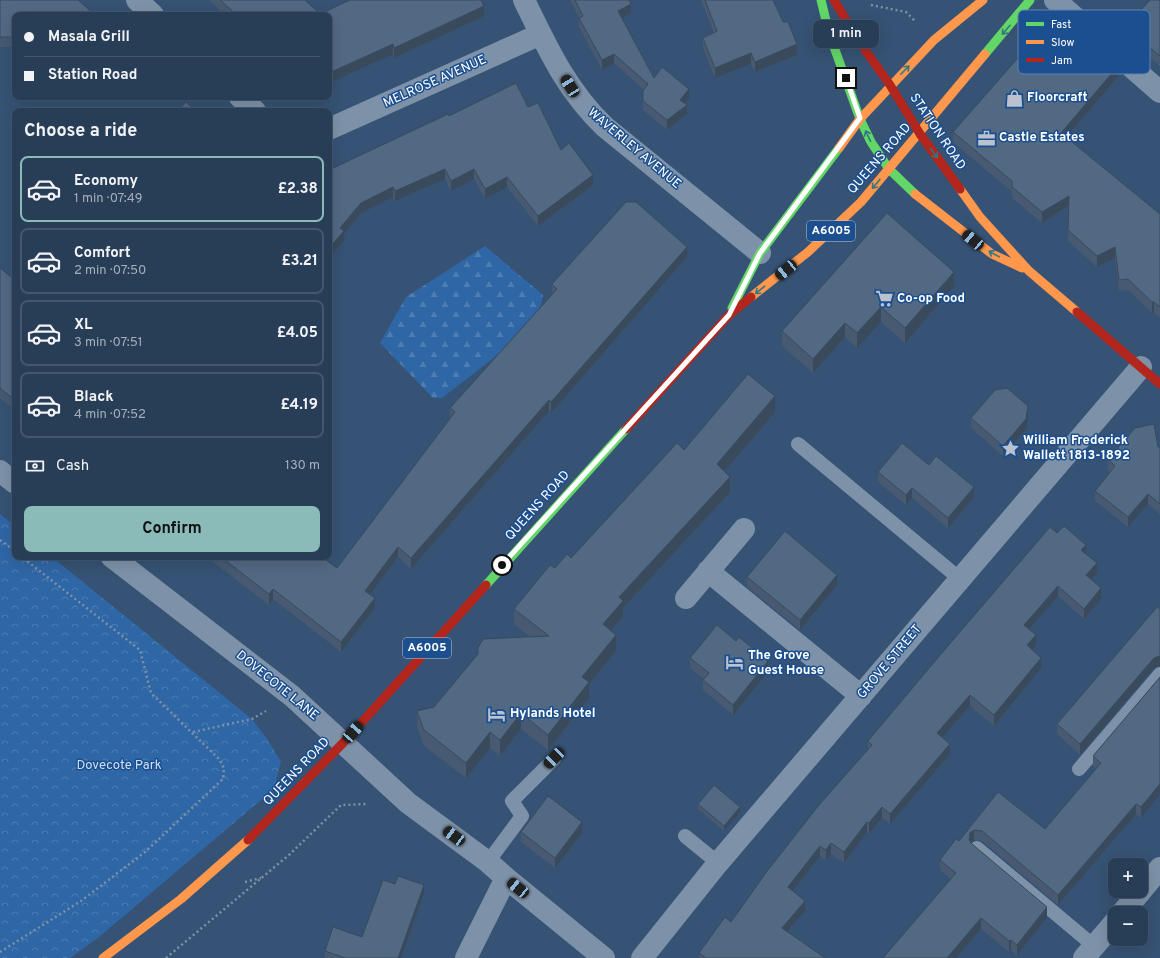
<!DOCTYPE html>
<html lang="en">
<head>
<meta charset="utf-8">
<style>
	:root { --surface:#283e57; --page:#30455d; --text:#f1f3f6; --muted:#a5aeba; --line:#44576d; --accent:#8bbbb9 }
	body { margin:0; font-family:Overpass,sans-serif; background:var(--page); color:var(--text); height:100vh; display:flex; flex-direction:column; font-size:15px; white-space:nowrap }
	* { box-sizing:border-box; margin:0 }
	p { font-size:13px; color:var(--muted) }
	.icon { flex:none; width:22px; height:22px; fill:none; stroke:currentColor; stroke-width:2; stroke-linecap:round; stroke-linejoin:round }
	.map { position:relative; flex:1; overflow:hidden }
	.drawer { position:absolute; left:12px; top:108px; width:320px; height:452px; display:flex; flex-direction:column; background:var(--surface); border-radius:8px; box-shadow:0 4px 16px #0002,0 0 0 1px var(--line) }
	.drawer>* { flex:none }
	.guide { position:absolute; left:12px; top:12px; width:320px; height:88px; border-radius:8px; box-shadow:0 4px 16px #0002,0 0 0 1px var(--line); display:grid; align-content:center; height:88px; padding:0 12px; background:var(--surface) }
	.controls { position:absolute; left:1108px; top:858px; display:grid; gap:8px }
	.controls a { display:grid; place-items:center; width:40px; height:40px; border-radius:8px; background:var(--surface); box-shadow:0 4px 16px #0002,0 0 0 1px var(--line); font-size:20px }
	.end { position:absolute; width:18px; height:18px; margin:-9px; border:5px solid #fff; background:#111; box-shadow:0 0 0 2px #111 }
	.from { border-radius:50% }
	.bubble { position:absolute; height:28px; border-radius:8px; background:var(--surface); box-shadow:0 4px 16px #0002,0 0 0 1px var(--line); font-size:13px; font-weight:700; line-height:28px; text-align:center }
	.car { position:absolute; width:12px; height:24px; margin:-12px -6px; border-radius:5px; box-shadow:0 0 3px 1px #0007; background:linear-gradient(#222 24%,#8ab4d8 0 40%,#222 0 76%,#8ab4d8 0 86%,#222 0) }
	.guide b { display:flex; align-items:center; gap:14px; height:38px; font-size:15px }
	.guide b+b { border-top:1px solid var(--line) }
	.guide i { width:10px; height:10px; background:var(--text) }
	ul { padding:0; list-style:none }
	li { display:flex; align-items:center; gap:12px; height:66px; margin:0 8px 6px; padding:0 4px; border:2px solid var(--line); border-radius:8px }
	li div { flex:1 }
	li b { display:block; font-size:15px }
	li em { font-style:normal; font-weight:700 }
	li.on { border-color:var(--accent) }
	li>.icon { width:36px; height:36px; stroke-width:1.5 }
	h2 { padding:0 12px; font-size:18px; line-height:48px }
	.pay { display:flex; align-items:center; gap:10px; height:44px; padding:0 12px; font-size:15px }
	.pay p { margin-inline-start:auto }
	.button { display:flex; gap:8px; margin-top:auto; padding:8px 12px }
	.button a { flex:1; height:46px; border-radius:8px; background:var(--accent); color:#111; font-size:16px; font-weight:700; line-height:46px; text-align:center }
	.map>svg:first-child { display:block }
	.forest { fill:url(#forest-firs) }
	.park { fill:url(#park-crowns) }
	.lines { fill:none; stroke-linecap:round; stroke-linejoin:round }
	.path { stroke:#7d92a8; stroke-width:2.5; stroke-dasharray:2 3; stroke-linecap:butt }
	.lane { stroke:#7d92a8; stroke-width:14 }
	.street { stroke:#7d92a8; stroke-width:22 }
	.fast { stroke:#63d668; stroke-width:9 }
	.slow { stroke:#ff974d; stroke-width:9 }
	.jam { stroke:#b3261e; stroke-width:9 }
	.wall { fill:#475a72 }
	.shaded-wall { fill:#394a5c }
	.building { fill:#526984; stroke:#394a5c }
	.oneway { stroke:#317883 }
	.route { stroke:#fff; stroke-width:5 }
	.labels { text-anchor:middle; dominant-baseline:central; stroke-width:3; stroke-linejoin:round; paint-order:stroke }
	.shield { fill:#1b4f8f; stroke:#bbcadd; stroke-width:1 }
	.shield-label { font-size:12px; font-weight:bold; fill:#fff }
	.street-label { font-size:13px; fill:#fff; stroke:#1b4f8f }
	.poi-label { font-size:13px; font-weight:bold; fill:#fff; stroke:#1b4f8f; text-anchor:start }
	.park-label { font-size:13px; fill:#cfe3fa; stroke:#1b4f8f }
	.key { fill:#1b4f8f; stroke:#5f84b1; stroke-width:1 }
	.key-label { font-size:11px; fill:#fff }
</style>
</head>
<body>
<div class="map">
<svg width="1160" height="958" viewBox="0 0 1160 958">
	<defs>
		<pattern id="forest-firs" width="22" height="20" patternUnits="userSpaceOnUse"><rect width="22" height="20" fill="#2f66a5"/><path d="M5 1l3.5 6h-7zM16 11l3.5 6h-7z" fill="#4e7db2"/></pattern>
		<pattern id="park-crowns" width="20" height="18" patternUnits="userSpaceOnUse"><rect width="20" height="18" fill="#2f66a5"/><path d="M2 6a3 3 0 1 1 6 0M12 15a3 3 0 1 1 6 0" fill="none" stroke="#4e7db2"/></pattern>
	</defs>
	<rect width="100%" height="100%" fill="#365274"/>
	<path class="forest" d="M485 246 543 295 536 325 442 398H433L380 343 406 297Z"/>
	<path class="park" d="M0 514 15 526V557H52L252 719 268 740 281 762 274 789 99 937 70 958H0Z"/>
	<g class="lines">
		<path class="path" d="M871 5 906 12 914 20
			M0 540 15 551
			M193 732 252 719 266 711
			M245 882 261 878
			M0 952 81 901 145 852 223 779 224 768 219 759 151 693 140 650 22 557
			M166 958 290 854 341 805 367 804"/>
		<path class="lane" d="M798 444 960 579
			M1079 769 1160 674
			M685 836 718 863
			M977 848 1094 946
			M488 862 522 816 512 801 554 759"/>
		<path class="street" d="M137 0 153 15
			M524 0C547 47 566 90 605 127L760 253
			M1055 0 1160 92
			M240 97 255 111
			M329 129 541 34
			M0 471 15 483
			M112 557 292 696 408 803 488 862 506 878 604 958
			M708 571 861 696
			M686 598 744 529
			M1141 891 1160 868
			M1122 913 1141 891
			M466 958 506 878
			M642 958 718 863 1141 367
			M1084 958 1115 922"/>
		<path class="fast" d="M821 0 829 33 860 119 871 142 889 169 915 194
			M985 54 1030 0
			M732 308 760 253 839 148
			M486 585 626 429"/>
		<path class="slow" d="M839 148 860 119 934 40 983 0
			M960 189 980 217 1029 271 1077 312
			M915 194 992 254 1022 268
			M751 297 808 252 861 202 985 54
			M103 958 181 899 248 840"/>
		<path class="jam" d="M834 0 858 40 890 85 920 134 960 189
			M1077 312 1160 384
			M626 429 729 315 751 297
			M248 840 343 743 486 585"/>
	</g>
	<path class="wall" d="M0 0 15 15V47H0Z
		M209 0H305L320 14 484 16 394 58 393 54 329 15H225Z
		M570 0H629L631 13 621 18 654 78 689 99 685 103 687 114 667 130 643 110V91L644 90 614 63 602 70 579 27V18Z
		M701 0H773L797 55 755 72 751 64 715 78 703 48V38L714 33Z
		M1160 0V66L1126 38V27Z
		M1118 77 1067 138 1160 214V318L1154 313H1152L1128 290 1119 291 1115 258 1097 267 1068 241 1069 207 1042 223 1012 198V192L953 142V132Z
		M528 107 561 150 593 185 538 226 507 187 485 199 474 179 451 191 445 179 395 201 393 197 361 213 344 234V241L329 258V170L449 116Z
		M687 257 551 413 549 411 411 569 398 557 370 594 375 608 341 652 273 599 269 605 207 557H322L337 568 450 418V408L552 294V284Z
		M0 268 11 277V407L0 398Z
		M954 286 905 343 881 322 857 348 845 337 813 373 782 346V331Z
		M775 412 725 471 730 492 623 608V616L611 631 616 651 589 684V698L548 750 521 729 500 756 490 748 466 778 424 746 417 727V711L434 707 478 654 530 637 514 624V609L555 568 571 558 684 450Z
		M1028 416 1026 429 1003 456 971 428V418Z
		M1158 447H1160V514L1148 504 1128 527 1095 501V491L1110 472 1108 469V459Z
		M929 465 974 497 948 528 912 498 906 505 878 482V472Z
		M1057 533 1086 554 1097 573 1091 580 1101 599 1084 619 1058 596 1029 629 1036 645 1032 650 1041 668 994 726 970 706 942 737 950 754 890 824 882 818 869 834 867 832 844 863 831 854 826 860 820 856 793 891 805 911 788 932 825 958H699V953L731 922 868 751V741Z
		M747 577 837 585 800 630 747 587Z
		M690 658 768 672 733 715 703 690V680L704 679 690 668Z
		M1154 668 1080 755 1057 734V724Z
		M1160 677 1141 818 1136 814 1058 905 982 841 974 840 971 843 1047 918 1017 955 1011 950 1009 952 981 929 956 958H883L951 879 940 870V860L959 841 998 792 1045 829 1096 769 1093 766V756Z
		M698 804 740 812 724 831 698 809Z
		M521 832 582 833 555 868 521 842Z
		M395 884 424 893 401 958H325V951L362 937Z"/>
	<path class="shaded-wall" d="M631 4V13L618 20V11Z
		M484 6V16L394 58V48Z
		M393 44V54L329 83V73Z
		M797 44V55L755 72V62Z
		M751 53V64L715 78V68Z
		M614 54V63L602 70V60Z
		M1118 66V77L1061 144V133Z
		M689 89V99L680 109V100Z
		M687 105V114L667 130V120Z
		M445 169V179L395 201V191Z
		M474 169V179L451 191V181Z
		M593 175V185L538 226V216Z
		M507 177V187L485 199V189Z
		M393 187V197L361 213 344 234V241L329 258V248L340 228 361 203Z
		M1069 196V206L1042 223V212Z
		M687 247V257L551 413V402Z
		M1115 247V258L1097 267V256Z
		M954 272V286L905 343V328Z
		M1152 302H1154V313H1152Z
		M881 307V322L857 348V333Z
		M845 323V337L813 373V359Z
		M15 392V402L11 407V397Z
		M775 396V412L717 480V464Z
		M549 400V411L411 569V558Z
		M1028 406V416L1026 429 1003 456V446Z
		M730 477V492L623 608V616L603 640V624L619 597Z
		M974 487V497L948 528V518Z
		M912 488V498L906 505V495Z
		M1148 494V504L1128 527V517Z
		M1086 545V555L1081 550Z
		M398 547V557L365 601V591Z
		M1097 563V573L1086 586V575Z
		M837 575V585L800 630V620Z
		M1058 586V596L1024 635V625Z
		M1101 588V599L1084 619V609Z
		M273 589V599L269 605V594Z
		M375 598V608L341 652V642Z
		M616 635V651L589 684V698L548 750V735L582 677Z
		M1036 635V645L1027 656V645Z
		M1160 656V666L1154 668 1080 755V744L1154 658Z
		M1041 658V668L994 726V715Z
		M768 661V672L733 715V705Z
		M970 695V706L937 743V733Z
		M521 713V729L500 756V740Z
		M490 732V748L466 778V763Z
		M950 744V754L890 824V814Z
		M1160 784V794L1141 818V807Z
		M1136 804V814L1058 905V895Z
		M740 807V812L724 831V826Z
		M882 807V818L869 834V823Z
		M582 822V833L555 868V858Z
		M867 822V832L844 863V852Z
		M974 830V840L970 843 969 840 970 833Z
		M831 843V854L826 860V850Z
		M820 846V856L788 897V887Z
		M424 885V893L401 958H398Z
		M805 901V911L782 938V928Z
		M1047 907V918L1017 955V945Z
		M981 918V929L956 958H947Z
		M1011 940V950L1009 952V941Z"/>
	<path class="building" d="M0 0H78L95 15H15V37H0Z
		M220 0H305L320 14 350 0H481L484 6 394 48 393 44 329 73V15H237Z
		M575 0H629L631 4 618 11 654 78 662 67 689 89 680 100 687 105 667 120 643 101V91L648 84 614 54 602 60 579 18 583 16Z
		M705 0H773L783 22H788L797 44 755 62 751 53 715 68 703 38 717 31Z
		M1150 0H1160V56L1126 27Z
		M1065 23 1118 66 1061 133 1160 214V307L1154 302H1152L1128 279 1119 280 1115 247 1097 256 1068 230 1069 196 1042 212 1012 187V181L953 132 1017 59 1028 68Z
		M516 83 528 107 538 103 561 150 569 143 593 175 538 216 507 177 485 189 474 169 451 181 445 169 395 191 393 187 361 203 340 228 344 231 329 248V170L448 114 449 116Z
		M186 102 196 111H178Z
		M626 202H636L687 247 551 402 549 400 411 558 398 547 365 591 375 598 341 642 273 589 269 594 221 557H322L337 568 455 412 450 408 557 289 552 284Z
		M887 213 954 272 905 328 881 307 857 333 845 323 813 359 782 331Z
		M0 268 11 277 15 273V392L11 397 0 388Z
		M748 374 775 396 717 464 730 477 619 597 623 601 603 624 616 635 582 677 589 682 548 735 521 713 500 740 490 732 466 763 424 730 417 711 434 707 478 654V648L483 639 549 636 514 609 550 565 555 568 567 554 571 558 677 443 684 450Z
		M1007 388 1028 406 1026 419 1003 446 971 418 995 390Z
		M1154 424 1158 447H1160V504L1148 494 1128 517 1095 491 1115 466 1108 459 1135 428Z
		M902 443 929 465 936 456 974 487 948 518 912 488 906 495 878 472Z
		M1064 526 1086 545 1081 550 1097 563 1086 575 1101 588 1084 609 1058 586 1024 625 1036 635 1027 645 1041 658 994 715 970 695 937 733 950 744 890 814 882 807 869 823 867 822 844 852 831 843 826 850 820 846 788 887 805 901 782 928 825 958H706L699 953 725 917 731 922 768 870 819 805 872 745 868 741 941 654 1050 527 1057 533Z
		M785 531 837 575 800 620 747 577Z
		M1157 607 1160 609V656L1154 658 1080 744 1057 724Z
		M717 625 736 641 739 637 768 661 733 705 703 680 709 673 690 658Z
		M1160 677V784L1141 807 1136 804 1058 895 982 831 974 830 970 833 969 840 972 844 1047 907 1017 945 1011 940 1009 941 981 918 947 958H883L956 873 940 860 956 839 959 841 998 792 1045 829 1101 763 1093 756Z
		M714 785 740 807 724 826 698 804Z
		M548 796 582 822 555 858 521 832Z
		M398 876 424 885 398 958H345L325 951 333 927 362 937 383 880 395 884Z"/>
	<defs><path id="oneway-shaft" d="M-6 0H5M1.5-3L5.5 0L1.5 3" fill="none" stroke-width="1.6" stroke-linecap="round" stroke-linejoin="round"/></defs>
	<g class="oneway">
		<use href="#oneway-shaft" transform="translate(1006 30) rotate(130)"/>
		<use href="#oneway-shaft" transform="translate(905 70) rotate(-45)"/>
		<use href="#oneway-shaft" transform="translate(868 136) rotate(-116)"/>
		<use href="#oneway-shaft" transform="translate(934 153) rotate(55)"/>
		<use href="#oneway-shaft" transform="translate(876 184) rotate(130)"/>
		<use href="#oneway-shaft" transform="translate(994 254) rotate(-151)"/>
		<use href="#oneway-shaft" transform="translate(760 290) rotate(141)"/>
	</g>
	<g class="lines">
		<path class="route" d="M502 565 729 315 760 253 860 118 846 78"/>
	</g>
	<defs>
		<symbol id="shop-bare" viewBox="-9 -9 18 18"><path d="M-5-2.5h2.3a2.7 3.5 0 0 1 5.4 0H5L5.5 6h-11ZM-1.5-2.5h3a1.5 2.3 0 0 0-3 0Z" fill="#b9c2ce" stroke="#1b4f8f" stroke-width="2.5" paint-order="stroke"/></symbol>
		<symbol id="office-bare" viewBox="-9 -9 18 18"><path d="M-6-3h4V-5.5h4V-3h4V5H-6ZM-1-4.5V-3h2v-1.5ZM-6 0V1H6V0Z" fill="#b9c2ce" stroke="#1b4f8f" stroke-width="2.5" paint-order="stroke"/></symbol>
		<symbol id="supermarket-bare" viewBox="-9 -9 18 18"><path d="M-6-5.5h2.5l.6 2H6L4.5 2H-2.5L-4.4-4H-6ZM-1.5 3.2a1.3 1.3 0 1 0 .1 0ZM3 3.2a1.3 1.3 0 1 0 .1 0Z" fill="#b9c2ce" stroke="#1b4f8f" stroke-width="2.5" paint-order="stroke"/></symbol>
		<symbol id="sight-bare" viewBox="-9 -9 18 18"><path d="M0-6L1.8-2.2L6-1.7L2.9 1.2L3.7 5.4L0 3.3L-3.7 5.4L-2.9 1.2L-6-1.7L-1.8-2.2Z" fill="#b9c2ce" stroke="#1b4f8f" stroke-width="2.5" paint-order="stroke"/></symbol>
		<symbol id="hotel-bare" viewBox="-9 -9 18 18"><path d="M-6-4.5h1.5V1H6V5H4.5V3h-9V5H-6ZM-4 0a1.8 1.8 0 1 1 3.6 0ZM.5 0V-2.5h3Q6-2.5 6 0Z" fill="#b9c2ce" stroke="#1b4f8f" stroke-width="2.5" paint-order="stroke"/></symbol>
	</defs>
	<g fill-rule="evenodd">
		<use href="#shop-bare" x="1002" y="86" width="25" height="25"/>
		<use href="#office-bare" x="974" y="126" width="25" height="25"/>
		<use href="#supermarket-bare" x="872" y="286" width="25" height="25"/>
		<use href="#sight-bare" x="998" y="436" width="25" height="25"/>
		<use href="#hotel-bare" x="722" y="650" width="25" height="25"/>
		<use href="#hotel-bare" x="484" y="702" width="25" height="25"/>
	</g>
	<g class="labels">
		<g class="shield">
			<rect x="807" y="221" width="48" height="20" rx="3"/>
			<rect x="403" y="638" width="48" height="20" rx="3"/>
		</g>
		<g class="shield-label">
			<text x="831" y="231">A6005</text>
			<text x="427" y="648">A6005</text>
		</g>
		<g class="street-label">
			<text transform="translate(435 82) rotate(-24)">MELROSE AVENUE</text>
			<text transform="translate(937 132) rotate(56)">STATION ROAD</text>
			<text transform="translate(634 149) rotate(40)">WAVERLEY AVENUE</text>
			<text transform="translate(880 159) rotate(-49)">QUEENS ROAD</text>
			<text transform="translate(538 506) rotate(-48)">QUEENS ROAD</text>
			<text transform="translate(890 662) rotate(-50)">GROVE STREET</text>
			<text transform="translate(277 686) rotate(39)">DOVECOTE LANE</text>
			<text transform="translate(297 772) rotate(-46)">QUEENS ROAD</text>
		</g>
		<g class="poi-label">
			<text x="1027" y="98">Floorcraft</text>
			<text x="999" y="138">Castle Estates</text>
			<text x="897" y="299">Co-op Food</text>
			<text x="1023" y="441">William Frederick<tspan x="1023" dy="15">Wallett 1813-1892</tspan></text>
			<text x="748" y="656">The Grove<tspan x="748" dy="15">Guest House</tspan></text>
			<text x="510" y="714">Hylands Hotel</text>
		</g>
		<g class="park-label">
			<text x="119" y="766">Dovecote Park</text>
		</g>
	</g>
	<rect x="1018" y="10" width="132" height="64" rx="6" class="key"/>
	<rect x="1026" y="22" width="18" height="4" fill="#63d668"/>
	<rect x="1026" y="40" width="18" height="4" fill="#ff974d"/>
	<rect x="1026" y="58" width="18" height="4" fill="#b3261e"/>
	<g class="key-label">
		<text x="1051" y="28">Fast</text>
		<text x="1051" y="46">Slow</text>
		<text x="1051" y="64">Jam</text>
	</g>
</svg>
<div class="controls">
<a>+</a>
<a>−</a>
</div>
<i class="end from" style="left:502px;top:565px"></i>
<i class="end" style="left:846px;top:78px"></i>
<div class="bubble" style="left:813px;top:20px;width:66px">1 min</div>
<i class="car" style="left:570px;top:86px;rotate:328deg"></i>
<i class="car" style="left:973px;top:240px;rotate:310deg"></i>
<i class="car" style="left:786px;top:270px;rotate:231deg"></i>
<i class="car" style="left:353px;top:732px;rotate:41deg"></i>
<i class="car" style="left:554px;top:758px;rotate:224deg"></i>
<i class="car" style="left:454px;top:836px;rotate:306deg"></i>
<i class="car" style="left:518px;top:888px;rotate:309deg"></i>
<div class="guide">
<b><i class="from"></i>Masala Grill</b>
<b><i></i>Station Road</b>
</div>
<section class="drawer">
<h2>Choose a ride</h2>
<ul>
<li class="on"><svg class="icon" aria-label="car" viewBox="0 0 24 24"><path d="M5 17H2v-5l4-1 3-4h7l3 4 3 1v5h-3M9 17h6M6 11h13"/><circle cx="7" cy="17" r="2"/><circle cx="17" cy="17" r="2"/></svg><div><b>Economy</b><p>1 min · 07:49</p></div><em>£2.38</em></li>
<li><svg class="icon" aria-label="car" viewBox="0 0 24 24"><path d="M5 17H2v-5l4-1 3-4h7l3 4 3 1v5h-3M9 17h6M6 11h13"/><circle cx="7" cy="17" r="2"/><circle cx="17" cy="17" r="2"/></svg><div><b>Comfort</b><p>2 min · 07:50</p></div><em>£3.21</em></li>
<li><svg class="icon" aria-label="car" viewBox="0 0 24 24"><path d="M5 17H2v-5l4-1 3-4h7l3 4 3 1v5h-3M9 17h6M6 11h13"/><circle cx="7" cy="17" r="2"/><circle cx="17" cy="17" r="2"/></svg><div><b>XL</b><p>3 min · 07:51</p></div><em>£4.05</em></li>
<li><svg class="icon" aria-label="car" viewBox="0 0 24 24"><path d="M5 17H2v-5l4-1 3-4h7l3 4 3 1v5h-3M9 17h6M6 11h13"/><circle cx="7" cy="17" r="2"/><circle cx="17" cy="17" r="2"/></svg><div><b>Black</b><p>4 min · 07:52</p></div><em>£4.19</em></li>
</ul>
<div class="pay"><svg class="icon" aria-label="cash" viewBox="0 0 24 24"><path d="M3 7h18v10H3z"/><circle cx="12" cy="12" r="2"/></svg>Cash<p>130 m</p></div>
<div class="button"><a>Confirm</a></div>
</section>
</div>
</body>
</html>
